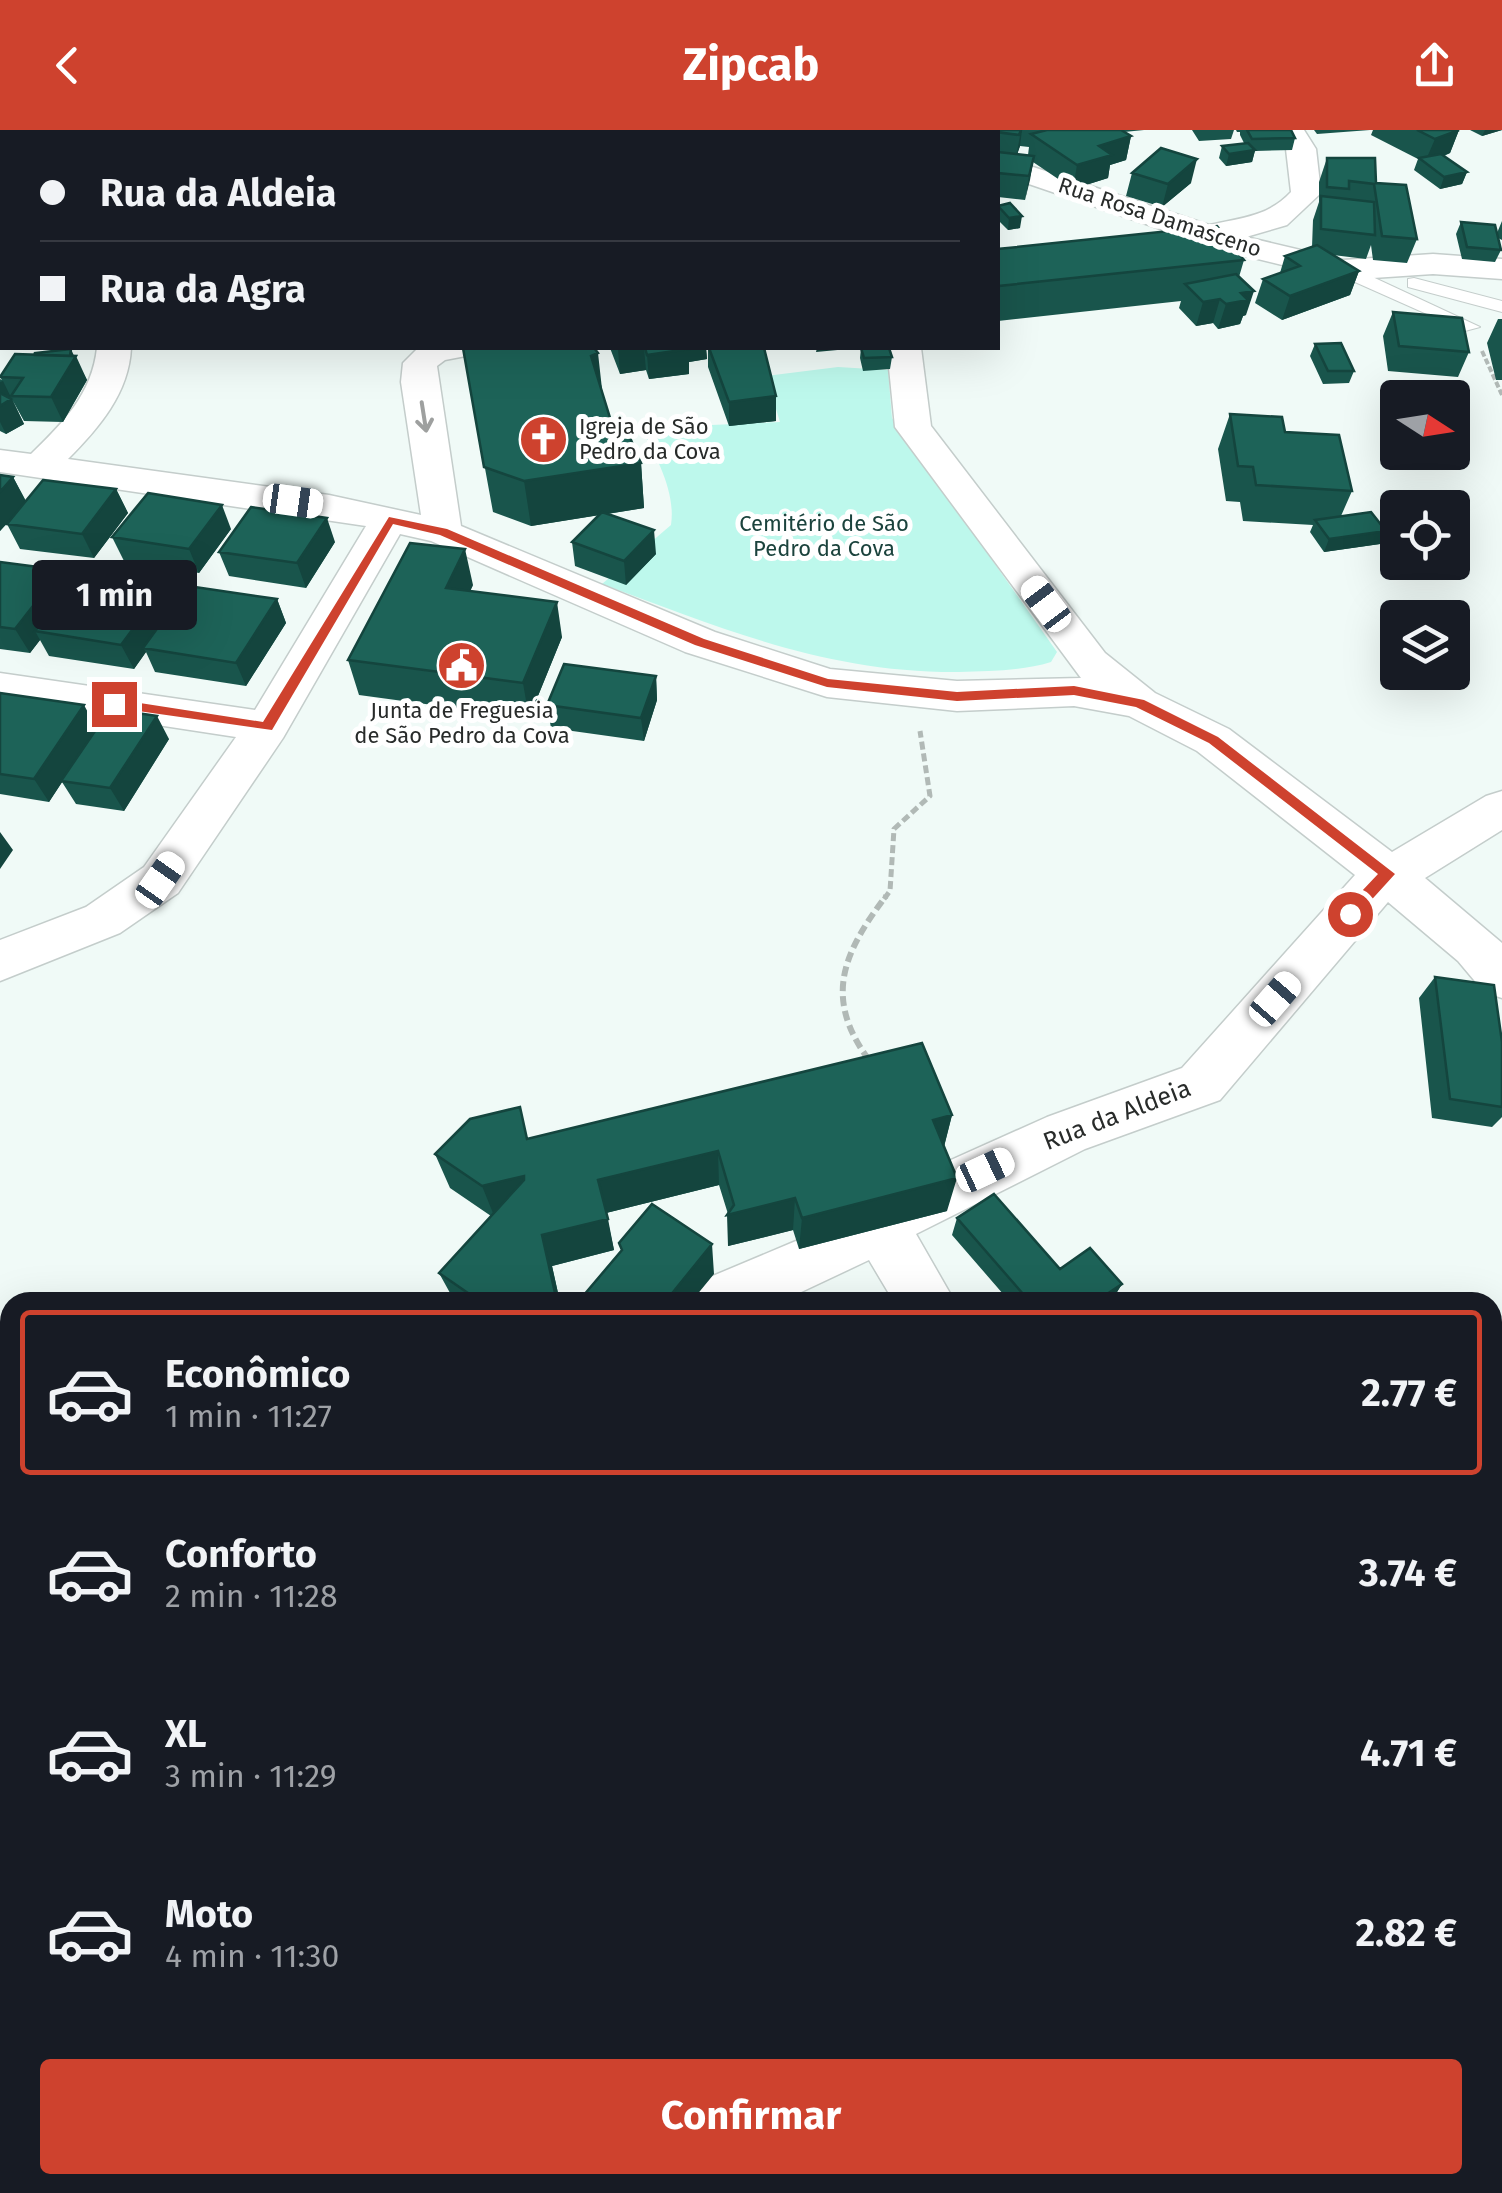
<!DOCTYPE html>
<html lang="pt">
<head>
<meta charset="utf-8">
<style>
	:root { --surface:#171b24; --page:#20242c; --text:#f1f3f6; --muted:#9ea1a6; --line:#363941; --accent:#ce422e }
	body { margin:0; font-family:"Fira Sans",sans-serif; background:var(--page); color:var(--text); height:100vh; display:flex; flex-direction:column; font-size:38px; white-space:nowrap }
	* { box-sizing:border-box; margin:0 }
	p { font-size:32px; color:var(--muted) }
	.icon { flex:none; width:55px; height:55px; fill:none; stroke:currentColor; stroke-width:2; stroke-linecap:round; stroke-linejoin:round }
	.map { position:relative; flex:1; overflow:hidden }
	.panel { position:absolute; left:0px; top:1162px; width:1502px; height:902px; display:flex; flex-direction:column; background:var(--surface); border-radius:30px 30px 0 0; box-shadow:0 10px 40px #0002 }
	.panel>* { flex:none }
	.top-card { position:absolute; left:0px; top:0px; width:1000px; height:220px; box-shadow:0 10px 40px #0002; display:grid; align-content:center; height:220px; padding:0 40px; background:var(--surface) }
	.needle { width:65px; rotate:102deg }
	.fabs { position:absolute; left:1380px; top:250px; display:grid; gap:20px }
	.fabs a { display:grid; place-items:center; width:90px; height:90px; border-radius:10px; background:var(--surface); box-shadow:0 10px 40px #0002; font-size:50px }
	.end { position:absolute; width:45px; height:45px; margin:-22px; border:12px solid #ce422e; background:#fff; box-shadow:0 0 0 5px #fff }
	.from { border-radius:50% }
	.bubble { position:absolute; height:70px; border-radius:10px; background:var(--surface); box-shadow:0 10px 40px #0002; font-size:32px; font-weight:700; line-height:70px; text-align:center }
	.car { position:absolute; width:30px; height:60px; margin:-30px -15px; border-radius:12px; box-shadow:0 0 8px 2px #0007; background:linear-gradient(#fff 24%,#345 0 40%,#fff 0 76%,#345 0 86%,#fff 0) }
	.top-card b { display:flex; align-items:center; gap:35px; height:95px; font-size:38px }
	.top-card b+b { border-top:2px solid var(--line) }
	.top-card i { width:25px; height:25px; background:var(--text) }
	ul { padding:18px 0 0; list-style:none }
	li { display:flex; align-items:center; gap:30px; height:165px; margin:0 20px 15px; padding:0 20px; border:5px solid transparent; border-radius:10px }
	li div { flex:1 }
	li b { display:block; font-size:38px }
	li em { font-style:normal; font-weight:700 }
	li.active { border-color:var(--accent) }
	li>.icon { width:90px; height:90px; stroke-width:1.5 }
	.primary-button { display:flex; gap:20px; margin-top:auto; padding:20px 40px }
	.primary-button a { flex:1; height:115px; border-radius:10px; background:var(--accent); color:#fff; font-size:40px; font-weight:700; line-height:115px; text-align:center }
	header { display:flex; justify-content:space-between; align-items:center; height:130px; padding:0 40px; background:var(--accent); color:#fff; font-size:45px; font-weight:700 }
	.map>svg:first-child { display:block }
	.green { fill:#bdf8ec }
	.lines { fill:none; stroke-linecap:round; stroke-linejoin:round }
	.service-casing { stroke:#c4cdcb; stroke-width:2 }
	.minor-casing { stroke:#c4cdcb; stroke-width:3 }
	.path-far2 { stroke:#b1b9b6; stroke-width:4; stroke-dasharray:6 2.5; stroke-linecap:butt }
	.path-far1 { stroke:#b1b9b6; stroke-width:5; stroke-dasharray:8 4; stroke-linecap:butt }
	.path { stroke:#b1b9b6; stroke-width:6; stroke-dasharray:10 5; stroke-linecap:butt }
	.service { fill:#fff; fill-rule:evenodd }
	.minor { fill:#fff; fill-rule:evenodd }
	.wall { fill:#19554c; fill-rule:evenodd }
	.shaded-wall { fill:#14453e }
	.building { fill:#1d6358; stroke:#14453e; stroke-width:2.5 }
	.oneway { stroke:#9ea09f }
	.route { fill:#ce422e }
	.labels { text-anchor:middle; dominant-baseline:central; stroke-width:10; stroke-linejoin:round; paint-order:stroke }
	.far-street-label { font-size:22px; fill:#282b2a; stroke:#fff }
	.far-poi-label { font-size:22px; fill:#282b2a; stroke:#fff; text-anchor:start }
	.far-park-label { font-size:22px; fill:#1b433d; stroke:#fff }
	.street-label { font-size:25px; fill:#282b2a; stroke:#fff }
</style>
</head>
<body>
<header><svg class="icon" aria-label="back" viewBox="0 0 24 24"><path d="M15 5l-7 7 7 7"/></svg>Zipcab<svg class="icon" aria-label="share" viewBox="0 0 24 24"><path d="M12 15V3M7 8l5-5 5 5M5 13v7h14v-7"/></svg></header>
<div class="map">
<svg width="1502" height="2063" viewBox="0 0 1502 2063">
	<rect width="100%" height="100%" fill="#f0faf7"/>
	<path class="green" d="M838 237 888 240 892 288 1057 522 1051 532C1022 541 990 541 959 542 828 543 723 499 602 454L671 395C676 362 656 326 641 298L780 292 766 246Z"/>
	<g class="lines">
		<defs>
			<path id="service" d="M95 0H111V2H96Z
				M1337 136H1349L1480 197 1465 201 1337 144Z
				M1414 148 1502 171V182L1408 157V149Z"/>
			<path id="minor" d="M761 0H791L792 2H762Z
				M1276 0H1304L1316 19 1321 63 1287 95 1246 107 1343 130 1433 124 1502 129V149L1433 144 1343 150 1225 121 1023 52 998 50V32L1027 35 1209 95C1240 88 1268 87 1291 62L1286 19Z
				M97 218H131C129 263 99 298 68 329L329 365 421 385 401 252 403 233 418 218H476L471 225 445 230 437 236 461 396 715 502 830 539 957 551 1081 548 895 297 887 218H921L931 296 1105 523 1155 563 1229 599 1392 722 1486 666 1502 661V700L1425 748 1502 813V868L1484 862 1458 831 1388 772 1220 970 1085 1019 916 1104 955 1172H894L869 1130 780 1172H688L696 1153 796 1111 942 1034 1047 987 1182 938 1355 745 1197 621 1129 586 1074 576 957 581 827 567 685 522 431 411 400 404 283 608 178 763 120 803 0 851V810L86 777 144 737 236 607 0 571V543L255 580 366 396 0 342V320L31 324C63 293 92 264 97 218Z
				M1492 1620 1502 1624V1707L1492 1703Z
				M10 1738V1812L0 1816V1742Z"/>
		</defs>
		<use href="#service" class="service-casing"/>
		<use href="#minor" class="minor-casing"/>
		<path class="path-far2" d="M1482 221 1502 265"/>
		<path class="path-far1" d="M884 769 890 761 894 699 930 666 920 601"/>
		<path class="path" d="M869 930C823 868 843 823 886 766"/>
		<use href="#service" class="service"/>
		<use href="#minor" class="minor"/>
	</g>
	<path class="wall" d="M144 0H177L176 2H149Z
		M352 0H392V2H352Z
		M834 0H959L958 2H834Z
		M974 0H1144L1124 2 1131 6 1126 30 1110 35 1108 48 1073 59 1033 32 1025 70 998 67V2H974ZM1020 16 1029 17 1028 25 1017 24Z
		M1192 0H1234L1231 9 1199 11Z
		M1236 0H1291L1295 8 1292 20 1255 21 1252 32 1226 36 1219 28 1222 16 1244 13 1240 5V2H1237Z
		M1314 0H1370L1317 4Z
		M1373 0H1459L1450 23 1444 26 1467 42 1462 54 1440 59 1414 40 1418 29 1371 5Z
		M1470 0H1502L1482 6Z
		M1327 28 1376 53 1417 109 1407 133 1373 130 1371 115 1366 129 1333 125 1359 141 1350 165 1282 190 1255 173 1263 149 1280 143 1285 126 1312 117 1313 90 1319 72V52Z
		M1132 43 1191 53 1162 77 1126 66Z
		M998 76 1020 98 1008 100 998 90Z
		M1502 91V110L1498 108 1501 120 1495 132 1462 129 1456 104 1461 92 1497 103Z
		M998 119 1244 130 1239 147 1246 185 1243 186 1240 194 1218 199 1213 193 1196 196 1179 178 1181 171 998 191Z
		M1393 182 1469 222 1458 247 1388 241 1383 206Z
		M1498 189H1502V250H1496L1487 213Z
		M1315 214 1354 241 1349 253 1323 254 1310 226Z
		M463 218 602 263 615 304 641 333 644 378 607 384 656 424 626 455 575 436 572 412 599 385 531 396 493 382Z
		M610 218H706L707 229 689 232V244L649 249 646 240 620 244Z
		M708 218H764L776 291 729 296 708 237Z
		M861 218 892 227 890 239 863 241 860 228Z
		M74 226 87 250 63 292 24 291 13 271 24 294 6 304 0 301V249L2 250 0 247Z
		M1230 284 1285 302 1352 361 1341 386 1380 414 1324 422 1310 402 1313 395 1243 391 1240 372 1226 371 1218 319Z
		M0 345 13 347 26 371 116 359 128 383 94 428 20 419 7 394 13 387 0 401Z
		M231 399 199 443 124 431 112 407Z
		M335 412 306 458 229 446 219 422Z
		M0 432 61 440 70 457 166 454 175 474 277 469 286 493 246 556 155 542 146 522 134 539 49 526 40 510 30 523 0 519Z
		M473 455 470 461 562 507 529 588 359 565 348 530Z
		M656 546 657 570 644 611 551 598 547 575Z
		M0 563 97 598 169 609 124 681 76 674 62 652 49 672 0 664Z
		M1435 847 1502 912V987L1492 997 1432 988 1419 868Z
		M952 985 944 1017 947 1081 799 1119 793 1100 728 1116V1084L719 1055 606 1083 614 1120 552 1136 560 1172H455L439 1143 491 1086 450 1058 435 1024 530 1008Z
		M957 1088 1060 1139 1122 1154 1112 1170 1108 1172H1010L952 1105Z"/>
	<path class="shaded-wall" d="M0 0H20V2H2V18L0 19Z
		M492 0H535L536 2H492Z
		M633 0H687L678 2H633Z
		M706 0H743V2H706Z
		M747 0H771V2H747Z
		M802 0H825L815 2H802Z
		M851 0H879L878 2H851Z
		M907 0H959L958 2H906Z
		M1021 0H1022L1020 16 1016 28Z
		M1459 0 1450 23 1425 32 1435 9Z
		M1485 0H1502L1482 6Z
		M1131 6 1126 30 1110 35 1108 48 1073 59 1077 35 1099 16Z
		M1255 20 1252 32 1226 36 1229 24Z
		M1034 26 1030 50 1025 70 1029 46Z
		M1197 29 1191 53 1162 77 1168 54Z
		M1467 42 1462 54 1440 59 1444 47Z
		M1022 86 1020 98 1008 100 1009 88Z
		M1359 141 1350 165 1282 190 1290 166Z
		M1254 161 1246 185 1243 186 1240 194 1218 199 1226 174 1241 163Z
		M1220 169 1213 193 1196 196 1203 172Z
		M632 218H644L646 240 620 244 618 219Z
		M684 218H706L707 229 689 232V244L649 249 647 225Z
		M817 218H859L816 222Z
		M71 219 75 228 76 226 87 250 63 292 51 267Z
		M598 223 603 268 591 226Z
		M3 251 24 294 6 304 0 292V252Z
		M776 266V291L729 296V272Z
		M641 333 644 378 531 396 524 351Z
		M13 347 26 372 0 401V362Z
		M116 359 128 383 94 428 82 404Z
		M222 375 231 399 199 443 189 419Z
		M327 388 335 412 306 458 297 433Z
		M654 400 656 424 626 455 624 431Z
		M1386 401 1380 414 1324 422 1329 409Z
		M465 419 473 455 455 493 446 458Z
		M61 440 74 465 35 501 40 510 30 523 15 499Z
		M166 454 177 478 143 518 146 522 134 539 121 515Z
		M277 469 286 493 246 556 236 533Z
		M557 472 562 507 529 588 523 553Z
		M656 546 657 570 644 611 641 588Z
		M84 575 97 599 49 672 34 649Z
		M157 586 169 609 124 681 110 658Z
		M0 702 13 720 0 739Z
		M952 985 943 1020 933 990Z
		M718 1021 719 1055 606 1083 598 1050Z
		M524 1046 534 1079 495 1088 482 1056Z
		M957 1048 947 1081 799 1119 802 1088Z
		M795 1068 793 1100 728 1116 727 1085Z
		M608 1089 614 1120 552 1136 560 1172H557L542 1105Z
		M712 1114 714 1144 691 1172H665Z
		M1122 1154 1112 1170 1108 1172H1098L1101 1168Z
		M10 1950V2045L0 2049V2014Z"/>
	<path class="building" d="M41 0H88V2H41Z
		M105 0H127V2H104Z
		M234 0H262L264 2H235Z
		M451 0H458L460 2H436Z
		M981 0H1021L1019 5Z
		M1047 0H1121L1131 6 1099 16 1112 25 1077 35 1031 4Z
		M1247 0H1291L1295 8 1252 9Z
		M1417 0H1459L1435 9Z
		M1248 13 1255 20 1229 24 1222 16Z
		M1161 18 1197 29 1168 54 1132 43Z
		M998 22 1034 26 1029 46 998 43Z
		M1441 24 1467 42 1444 47 1419 28Z
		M1327 28H1375L1376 53 1406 55 1417 109 1382 106 1374 54 1349 51V59L1327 57Z
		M1321 66 1374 72 1375 105 1321 99Z
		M1010 73 1022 86 1009 88 998 76Z
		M1461 92 1495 95 1501 120 1467 117Z
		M1217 96 1244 130 998 156V119Z
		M1317 115 1359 141 1290 166 1263 149 1300 136 1285 126Z
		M1236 144 1254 161 1241 163 1248 170 1226 174 1220 169 1203 172 1185 154Z
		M1393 182 1462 188 1469 222 1399 216Z
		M1341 213 1354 241H1328L1315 214Z
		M463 218H594L598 223 591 226 615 304 628 303 641 333 524 351 484 337Z
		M645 218H687L688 219 647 225Z
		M709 218H764L776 266 729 272Z
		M861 218H889L892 227 864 228Z
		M71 219 70 226 35 225V223Z
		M15 224 76 226 51 267 11 266 23 248 0 247Z
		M0 263 11 269 0 276Z
		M1230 284 1282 287 1285 302 1339 305 1352 361 1256 355 1253 337 1238 336Z
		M0 345 13 347 0 362Z
		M43 350 116 359 82 404 7 394Z
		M148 363 222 375 189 419 112 407Z
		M251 377 327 388 297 433 219 422Z
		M602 382 654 400 624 431 572 412Z
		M1371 382 1386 401 1329 409 1315 390Z
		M410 413 465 419 446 458 557 472 523 553 348 530Z
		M0 432 61 440 15 499 0 497Z
		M83 441 166 454 121 515 35 501Z
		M188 456 277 469 236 533 143 518Z
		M564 534 656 546 641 588 547 575Z
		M0 563 84 575 34 649 0 644Z
		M110 579 157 586 110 658 61 651Z
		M1435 847 1494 855 1502 912V977L1450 969Z
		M922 913 952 985 933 990 957 1048 802 1088 795 1068 727 1085 734 1075 718 1021 598 1050 608 1089 542 1105 557 1172H481L439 1143 524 1050V1046L482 1056 435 1024 470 989 520 977 527 1009Z
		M994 1064 1060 1139 1090 1118 1122 1154 1101 1168 1105 1172H1030L957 1088Z
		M652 1074 712 1114 665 1172H578L622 1120 619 1113Z
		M10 1824V1950L0 2014V1826Z
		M30 2055H339V2060L332 2063H31Z"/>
	<defs><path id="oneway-shaft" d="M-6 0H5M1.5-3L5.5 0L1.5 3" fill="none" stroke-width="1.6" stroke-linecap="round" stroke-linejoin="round" transform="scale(2.5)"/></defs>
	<use class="oneway" href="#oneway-shaft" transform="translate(424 287) rotate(81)"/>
	<path class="route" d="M389 387 447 399 704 509 828 549 957 562 1074 556 1144 570 1218 607 1395 744 1355 788H1344V780L1378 744 1209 613 1136 577 1074 565 957 571 827 557 695 515 440 405 393 394 272 600 110 577 114 569 263 592Z"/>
	<defs>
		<symbol id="church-disc" viewBox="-11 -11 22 22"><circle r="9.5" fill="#ce422e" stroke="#fff"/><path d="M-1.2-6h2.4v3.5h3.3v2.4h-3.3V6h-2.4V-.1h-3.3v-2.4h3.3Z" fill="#fff"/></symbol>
		<symbol id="civic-disc" viewBox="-11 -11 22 22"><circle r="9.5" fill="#ce422e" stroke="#fff"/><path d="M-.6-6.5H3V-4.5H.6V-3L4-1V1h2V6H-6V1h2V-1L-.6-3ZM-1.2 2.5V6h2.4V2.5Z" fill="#fff"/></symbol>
	</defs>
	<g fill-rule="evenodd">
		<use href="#church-disc" x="516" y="282" width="55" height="55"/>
		<use href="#civic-disc" x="434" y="508" width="55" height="55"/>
	</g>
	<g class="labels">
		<g class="far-street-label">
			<text transform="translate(1160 87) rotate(18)">Rua Rosa Damasceno</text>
		</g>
		<g class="far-poi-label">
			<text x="579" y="296">Igreja de São<tspan x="579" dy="25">Pedro da Cova</tspan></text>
			<text x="462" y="580" text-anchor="middle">Junta de Freguesia<tspan x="462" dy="25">de São Pedro da Cova</tspan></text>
		</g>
		<g class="far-park-label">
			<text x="824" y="393">Cemitério de São<tspan x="824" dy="25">Pedro da Cova</tspan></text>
		</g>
		<g class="street-label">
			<text transform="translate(1117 985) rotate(-21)">Rua da Aldeia</text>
		</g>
	</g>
</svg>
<div class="fabs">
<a><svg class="needle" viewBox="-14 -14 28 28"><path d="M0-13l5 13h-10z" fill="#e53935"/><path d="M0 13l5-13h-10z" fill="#9ea1a6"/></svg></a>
<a><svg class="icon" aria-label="locate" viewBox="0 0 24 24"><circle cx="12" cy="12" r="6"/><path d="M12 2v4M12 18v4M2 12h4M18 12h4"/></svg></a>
<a><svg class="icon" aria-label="layers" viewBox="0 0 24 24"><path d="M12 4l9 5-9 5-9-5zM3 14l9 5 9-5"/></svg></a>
</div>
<i class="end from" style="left:1350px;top:784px"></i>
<i class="end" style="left:114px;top:574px"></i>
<div class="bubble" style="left:32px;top:430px;width:165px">1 min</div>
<i class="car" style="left:293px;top:371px;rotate:98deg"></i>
<i class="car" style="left:1046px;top:474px;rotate:323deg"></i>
<i class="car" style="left:160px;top:750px;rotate:35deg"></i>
<i class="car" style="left:1275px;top:869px;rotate:41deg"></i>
<i class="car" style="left:985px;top:1040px;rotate:65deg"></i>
<div class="top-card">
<b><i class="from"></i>Rua da Aldeia</b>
<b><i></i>Rua da Agra</b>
</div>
<section class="panel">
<ul>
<li class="active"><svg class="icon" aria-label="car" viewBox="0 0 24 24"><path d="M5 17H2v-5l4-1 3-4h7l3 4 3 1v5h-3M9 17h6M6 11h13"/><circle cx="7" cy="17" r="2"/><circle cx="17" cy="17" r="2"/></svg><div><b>Econômico</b><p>1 min · 11:27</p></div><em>2.77 €</em></li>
<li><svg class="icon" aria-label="car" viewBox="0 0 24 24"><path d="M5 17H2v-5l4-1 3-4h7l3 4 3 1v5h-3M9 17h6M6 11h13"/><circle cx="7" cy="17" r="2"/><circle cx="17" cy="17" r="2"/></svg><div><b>Conforto</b><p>2 min · 11:28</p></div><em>3.74 €</em></li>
<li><svg class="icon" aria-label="car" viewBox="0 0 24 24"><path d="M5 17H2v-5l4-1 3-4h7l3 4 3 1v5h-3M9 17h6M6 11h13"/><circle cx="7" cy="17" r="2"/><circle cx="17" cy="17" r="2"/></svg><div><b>XL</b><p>3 min · 11:29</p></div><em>4.71 €</em></li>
<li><svg class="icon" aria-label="car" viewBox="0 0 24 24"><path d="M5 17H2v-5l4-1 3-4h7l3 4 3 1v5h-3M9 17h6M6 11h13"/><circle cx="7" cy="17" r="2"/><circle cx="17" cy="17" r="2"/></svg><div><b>Moto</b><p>4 min · 11:30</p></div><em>2.82 €</em></li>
</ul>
<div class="primary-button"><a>Confirmar</a></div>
</section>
</div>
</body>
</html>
